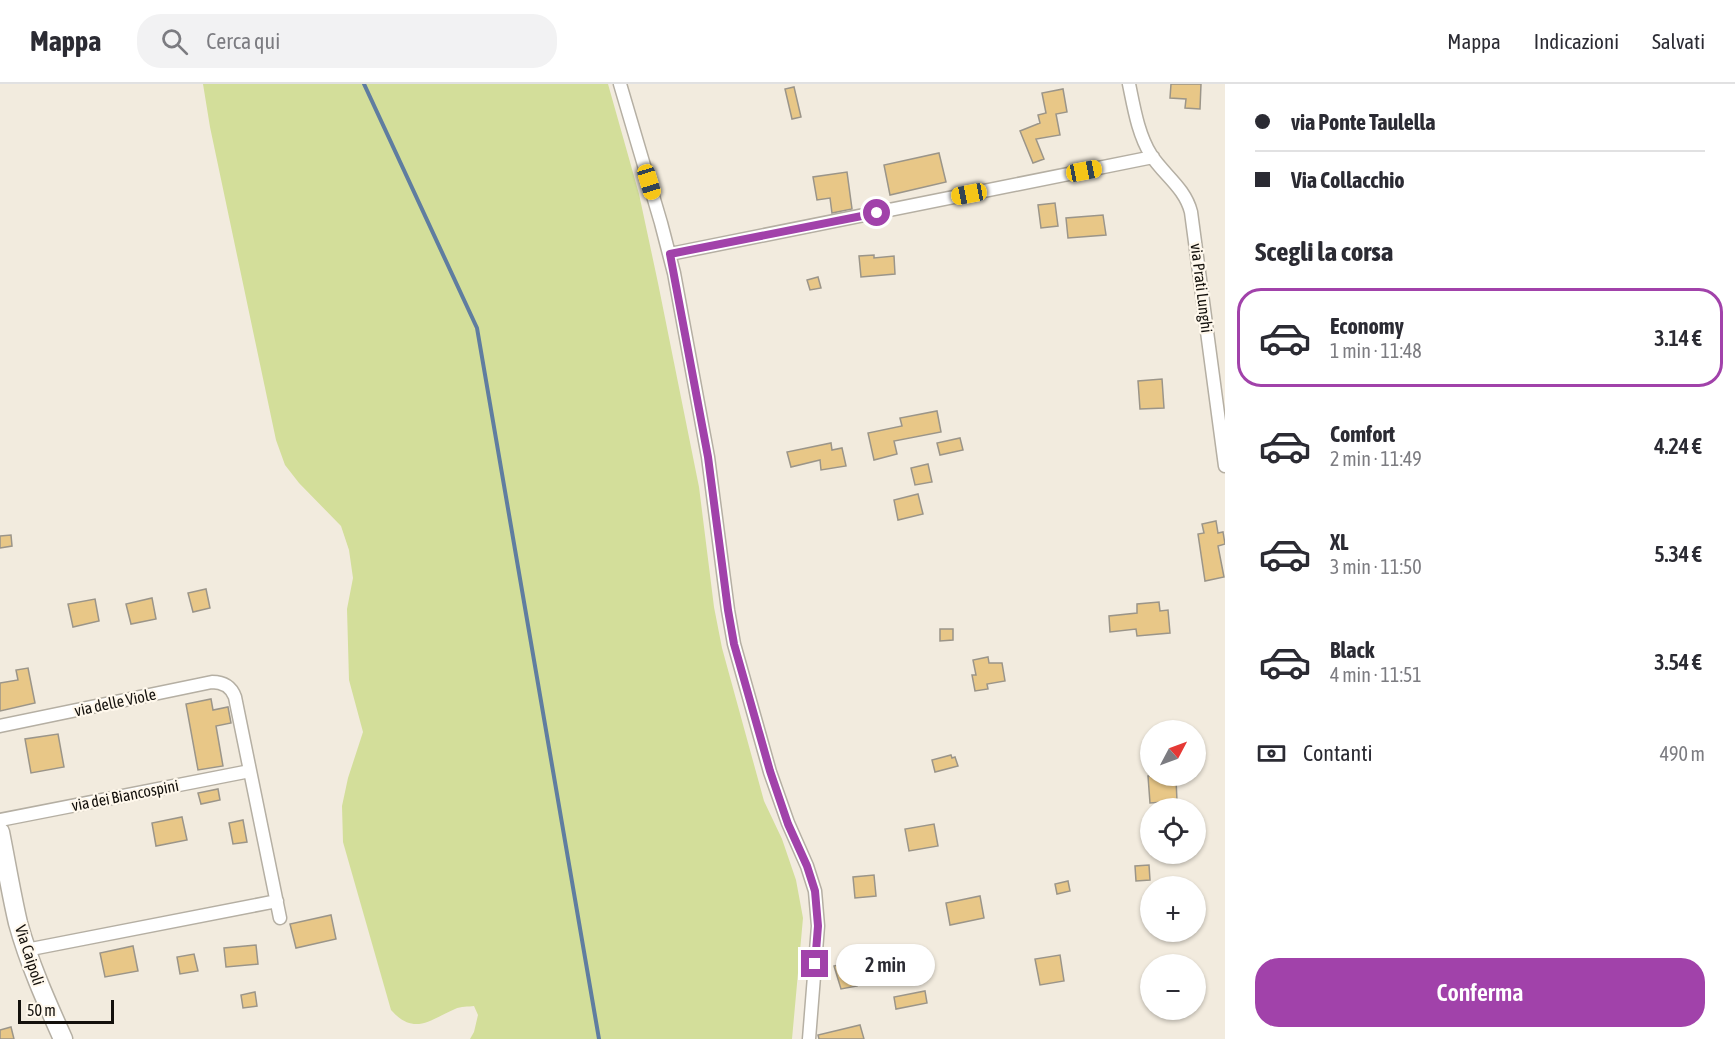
<!DOCTYPE html>
<html lang="it">
<head>
<meta charset="utf-8">
<style>
	:root { --surface:#fff; --page:#f2f2f3; --text:#2b2b33; --muted:#7c7c81; --line:#e1e1e2; --accent:#a142aa }
	body { margin:0; font-family:"Asap Condensed",sans-serif; background:var(--page); color:var(--text); height:100vh; display:flex; flex-direction:column; font-size:22px; white-space:nowrap }
	* { box-sizing:border-box; margin:0 }
	p { font-size:20px; color:var(--muted) }
	.icon { flex:none; width:33px; height:33px; fill:none; stroke:currentColor; stroke-width:2; stroke-linecap:round; stroke-linejoin:round }
	.map { position:relative; flex:1; overflow:hidden }
	.sheet { display:flex; flex-direction:column; background:var(--surface); width:510px }
	.sheet>* { flex:none }
	.top-card { display:grid; align-content:center; height:132px; padding:0 30px; background:var(--surface) }
	.needle { width:39px; rotate:49deg }
	.buttons { position:absolute; left:1140px; top:636px; display:grid; gap:12px }
	.buttons a { display:grid; place-items:center; width:66px; height:66px; border-radius:50%; background:var(--surface); box-shadow:0 2px 4px #0004; font-size:30px }
	.scale { position:absolute; left:18px; bottom:15px; width:96px; box-sizing:border-box; padding-left:6px; border:3px solid #13100c; border-top:0; font-size:16px; line-height:21px; white-space:nowrap; color:#13100c; -webkit-text-stroke:4px #fff8ec; paint-order:stroke }
	.end { position:absolute; width:27px; height:27px; margin:-14px; border:8px solid #a142aa; background:#fff; box-shadow:0 0 0 3px #fff }
	.from { border-radius:50% }
	.bubble { position:absolute; height:42px; border-radius:21px; background:var(--surface); box-shadow:0 2px 4px #0004; font-size:20px; font-weight:600; line-height:42px; text-align:center }
	.car { position:absolute; width:18px; height:36px; margin:-18px -9px; border-radius:8px; box-shadow:0 0 4px 2px #0007; background:linear-gradient(#f5c518 24%,#345 0 40%,#f5c518 0 76%,#345 0 86%,#f5c518 0) }
	.top-card b { display:flex; align-items:center; gap:21px; height:57px; font-size:22px }
	.top-card b+b { border-top:2px solid var(--line) }
	.top-card i { width:15px; height:15px; background:var(--text) }
	ul { padding:0; list-style:none }
	li { display:flex; align-items:center; gap:18px; height:99px; margin:0 12px 9px; padding:0 18px; border:3px solid transparent; border-radius:24px }
	li div { flex:1 }
	li b { display:block; font-size:22px }
	li em { font-style:normal; font-weight:600 }
	li.current { border-color:var(--accent) }
	li>.icon { width:54px; height:54px; stroke-width:1.5 }
	h2 { padding:0 30px; font-size:27px; line-height:72px }
	.pay { display:flex; align-items:center; gap:15px; height:66px; padding:0 30px; font-size:22px }
	.pay p { margin-inline-start:auto }
	.button { display:flex; gap:12px; margin-top:auto; padding:12px 30px }
	.button a { flex:1; height:69px; border-radius:24px; background:var(--accent); color:#fff; font-size:24px; font-weight:600; line-height:69px; text-align:center }
	header { display:flex; align-items:center; gap:36px; box-sizing:border-box; height:84px; padding:0 30px; background:var(--surface); border-bottom:2px solid var(--line) }
	header strong { font-size:28px }
	nav { display:flex; gap:33px; margin-inline-start:auto; font-size:21px }
	.search { width:420px; height:54px; background:var(--page); display:flex; align-items:center; gap:15px; box-sizing:border-box; padding:0 21px; border-radius:24px; color:var(--muted); font-size:22px }
	main { display:flex; flex:1; min-height:0 }
	.map>svg:first-child { display:block }
	.green { fill:#d3de9a }
	.lines { fill:none; stroke-linecap:round; stroke-linejoin:round }
	.stream { stroke:#5f7da0; stroke-width:4 }
	.building { fill:#e8c787; stroke:#9b9589; stroke-width:1.5 }
	.street-casing { stroke:#b5afa3; stroke-width:15 }
	.secondary-casing { stroke:#b5afa3; stroke-width:21 }
	.street { stroke:#fff; stroke-width:12 }
	.secondary { stroke:#fff; stroke-width:18 }
	.route { stroke:#a142aa; stroke-width:8 }
	.labels { text-anchor:middle; dominant-baseline:central; stroke-width:4.5; stroke-linejoin:round; paint-order:stroke }
	.street-label { font-size:16px; fill:#13100c; stroke:#fff8ec }
</style>
</head>
<body>
<header>
<strong>Mappa</strong>
<div class="search"><svg class="icon" aria-label="search" viewBox="0 0 24 24"><circle cx="10" cy="10" r="6"/><path d="M15 15l6 6"/></svg>Cerca qui</div>
<nav><a>Mappa</a><a>Indicazioni</a><a>Salvati</a></nav>
</header>
<main>
<div class="map">
<svg width="1225" height="955" viewBox="0 0 1225 955">
	<rect width="100%" height="100%" fill="#f2ebde"/>
	<path class="green" d="M203 0H608L639 110 658 199 699 403 714 523 722 564 764 717 782 755 796 796 803 834 792 955H470L474 948 478 931 474 922C468 923 461 922 455 925 430 936 414 952 391 926L343 758 342 722 348 694 363 648 349 596 347 525 353 494 349 466 341 442 299 399 285 381 276 356 210 43Z"/>
	<g class="lines">
		<path class="stream" d="M364 0 477 244 599 955"/>
	</g>
	<path class="building" d="M1171 0H1201L1200 25 1185 24 1186 15 1170 14Z
		M794 3 801 33 792 35 785 5Z
		M1063 5 1067 28 1056 30 1060 51 1036 55 1044 75 1033 79 1020 47 1040 39 1038 31 1046 29 1042 9Z
		M939 69 946 98 890 111 884 81Z
		M847 88 852 125 832 129 830 114 817 116 813 93Z
		M1055 119 1058 142 1041 144 1038 121Z
		M1103 131 1106 151 1068 154 1066 134Z
		M874 171V174L894 172 895 190 861 193 859 172Z
		M818 193 821 204 810 206 807 196Z
		M1162 295 1164 324 1140 325 1138 297Z
		M937 327 941 348 894 357 897 370 874 376 868 349 902 342 900 334Z
		M960 354 963 366 940 371 937 359Z
		M831 359 832 366 842 364 846 382 821 386 820 376 791 383 787 368Z
		M928 380 932 398 915 401 911 384Z
		M918 410 923 430 898 436 894 416Z
		M1216 437 1218 449 1223 448 1225 460 1218 462 1224 493 1205 497 1198 450 1204 449 1202 440Z
		M11 451 12 462 0 464V452Z
		M206 505 210 524 193 528 188 509Z
		M152 514 156 535 131 540 126 520Z
		M95 515 99 537 73 543 68 520Z
		M1159 518 1160 527 1168 526 1170 549 1137 552 1136 545 1110 548 1109 532 1137 529V520Z
		M940 545H953V556L940 557Z
		M988 573 989 579H1002L1005 597 987 600 988 605 975 607 972 591H976L973 576Z
		M28 584 35 619 0 627V599L18 596 16 586Z
		M211 615 213 626 228 623 231 639 216 642 223 682 198 686 186 620Z
		M58 650 64 683 31 689 25 655Z
		M951 671 952 674 955 673 958 682 935 688 932 676Z
		M1148 692H1163V696L1176 695 1177 717 1150 719Z
		M218 705 220 716 201 720 198 709Z
		M182 733 187 756 156 762 152 739Z
		M243 736 247 758 233 760 229 739Z
		M934 740 938 762 909 767 905 745Z
		M1149 781 1150 796 1136 797 1135 782Z
		M874 791 876 812 855 814 853 793Z
		M1068 797 1070 807 1057 810 1055 800Z
		M980 812 984 834 950 841 946 819Z
		M331 831 336 855 296 864 290 840Z
		M256 861 258 880 226 883 224 864Z
		M133 862 138 887 105 893 100 869Z
		M194 870 198 887 180 890 177 873Z
		M1060 871 1064 897 1040 901 1035 875Z
		M850 878 857 902 841 905 834 882Z
		M925 907 927 919 896 925 894 913Z
		M255 908 257 922 243 924 241 911Z
		M860 941 864 955H819L818 951Z
		M11 943 14 955H0V946Z"/>
	<g class="lines">
		<defs>
			<path id="street" d="M620 0 661 139 674 189 708 373 728 526 734 560 770 688 788 739 807 782 815 807 818 842 809 955
				M1129 0C1134 24 1138 50 1151 71 1164 91 1185 104 1191 128L1225 382
				M670 170 1153 73
				M0 642 212 598C223 598 231 602 235 613L280 834
				M0 736 250 687
				M26 866 277 817"/>
			<path id="secondary" d="M0 748C6 778 11 809 18 839 29 879 46 917 63 955"/>
		</defs>
		<use href="#street" class="street-casing"/>
		<use href="#secondary" class="secondary-casing"/>
		<use href="#street" class="street"/>
		<use href="#secondary" class="secondary"/>
	</g>
	<g class="lines">
		<path class="route" d="M815 880 818 842 815 807 807 782 788 740 770 687 734 560 728 526 708 373 670 170 877 129"/>
	</g>
	<g class="labels">
		<g class="street-label">
			<text transform="translate(1202 204) rotate(83)">via Prati Lunghi</text>
			<text transform="translate(115 618) rotate(-12)">via delle Viole</text>
			<text transform="translate(125 711) rotate(-11)">via dei Biancospini</text>
			<text transform="translate(30 871) rotate(72)">Via Caipoli</text>
		</g>
	</g>
</svg>
<div class="buttons">
<a><svg class="needle" viewBox="-14 -14 28 28"><path d="M0-13l5 13h-10z" fill="#e53935"/><path d="M0 13l5-13h-10z" fill="#7c7c81"/></svg></a>
<a><svg class="icon" aria-label="locate" viewBox="0 0 24 24"><circle cx="12" cy="12" r="6"/><path d="M12 2v4M12 18v4M2 12h4M18 12h4"/></svg></a>
<a>+</a>
<a>−</a>
</div>
<div class="scale">50 m</div>
<i class="end from" style="left:877px;top:129px"></i>
<i class="end" style="left:815px;top:880px"></i>
<div class="bubble" style="left:836px;top:860px;width:99px">2 min</div>
<i class="car" style="left:1084px;top:87px;rotate:79deg"></i>
<i class="car" style="left:649px;top:98px;rotate:163deg"></i>
<i class="car" style="left:969px;top:110px;rotate:259deg"></i>
</div>
<section class="sheet">
<div class="top-card">
<b><i class="from"></i>via Ponte Taulella</b>
<b><i></i>Via Collacchio</b>
</div>
<h2>Scegli la corsa</h2>
<ul>
<li class="current"><svg class="icon" aria-label="car" viewBox="0 0 24 24"><path d="M5 17H2v-5l4-1 3-4h7l3 4 3 1v5h-3M9 17h6M6 11h13"/><circle cx="7" cy="17" r="2"/><circle cx="17" cy="17" r="2"/></svg><div><b>Economy</b><p>1 min · 11:48</p></div><em>3.14 €</em></li>
<li><svg class="icon" aria-label="car" viewBox="0 0 24 24"><path d="M5 17H2v-5l4-1 3-4h7l3 4 3 1v5h-3M9 17h6M6 11h13"/><circle cx="7" cy="17" r="2"/><circle cx="17" cy="17" r="2"/></svg><div><b>Comfort</b><p>2 min · 11:49</p></div><em>4.24 €</em></li>
<li><svg class="icon" aria-label="car" viewBox="0 0 24 24"><path d="M5 17H2v-5l4-1 3-4h7l3 4 3 1v5h-3M9 17h6M6 11h13"/><circle cx="7" cy="17" r="2"/><circle cx="17" cy="17" r="2"/></svg><div><b>XL</b><p>3 min · 11:50</p></div><em>5.34 €</em></li>
<li><svg class="icon" aria-label="car" viewBox="0 0 24 24"><path d="M5 17H2v-5l4-1 3-4h7l3 4 3 1v5h-3M9 17h6M6 11h13"/><circle cx="7" cy="17" r="2"/><circle cx="17" cy="17" r="2"/></svg><div><b>Black</b><p>4 min · 11:51</p></div><em>3.54 €</em></li>
</ul>
<div class="pay"><svg class="icon" aria-label="cash" viewBox="0 0 24 24"><path d="M3 7h18v10H3z"/><circle cx="12" cy="12" r="2"/></svg>Contanti<p>490 m</p></div>
<div class="button"><a>Conferma</a></div>
</section>
</main>
</body>
</html>
